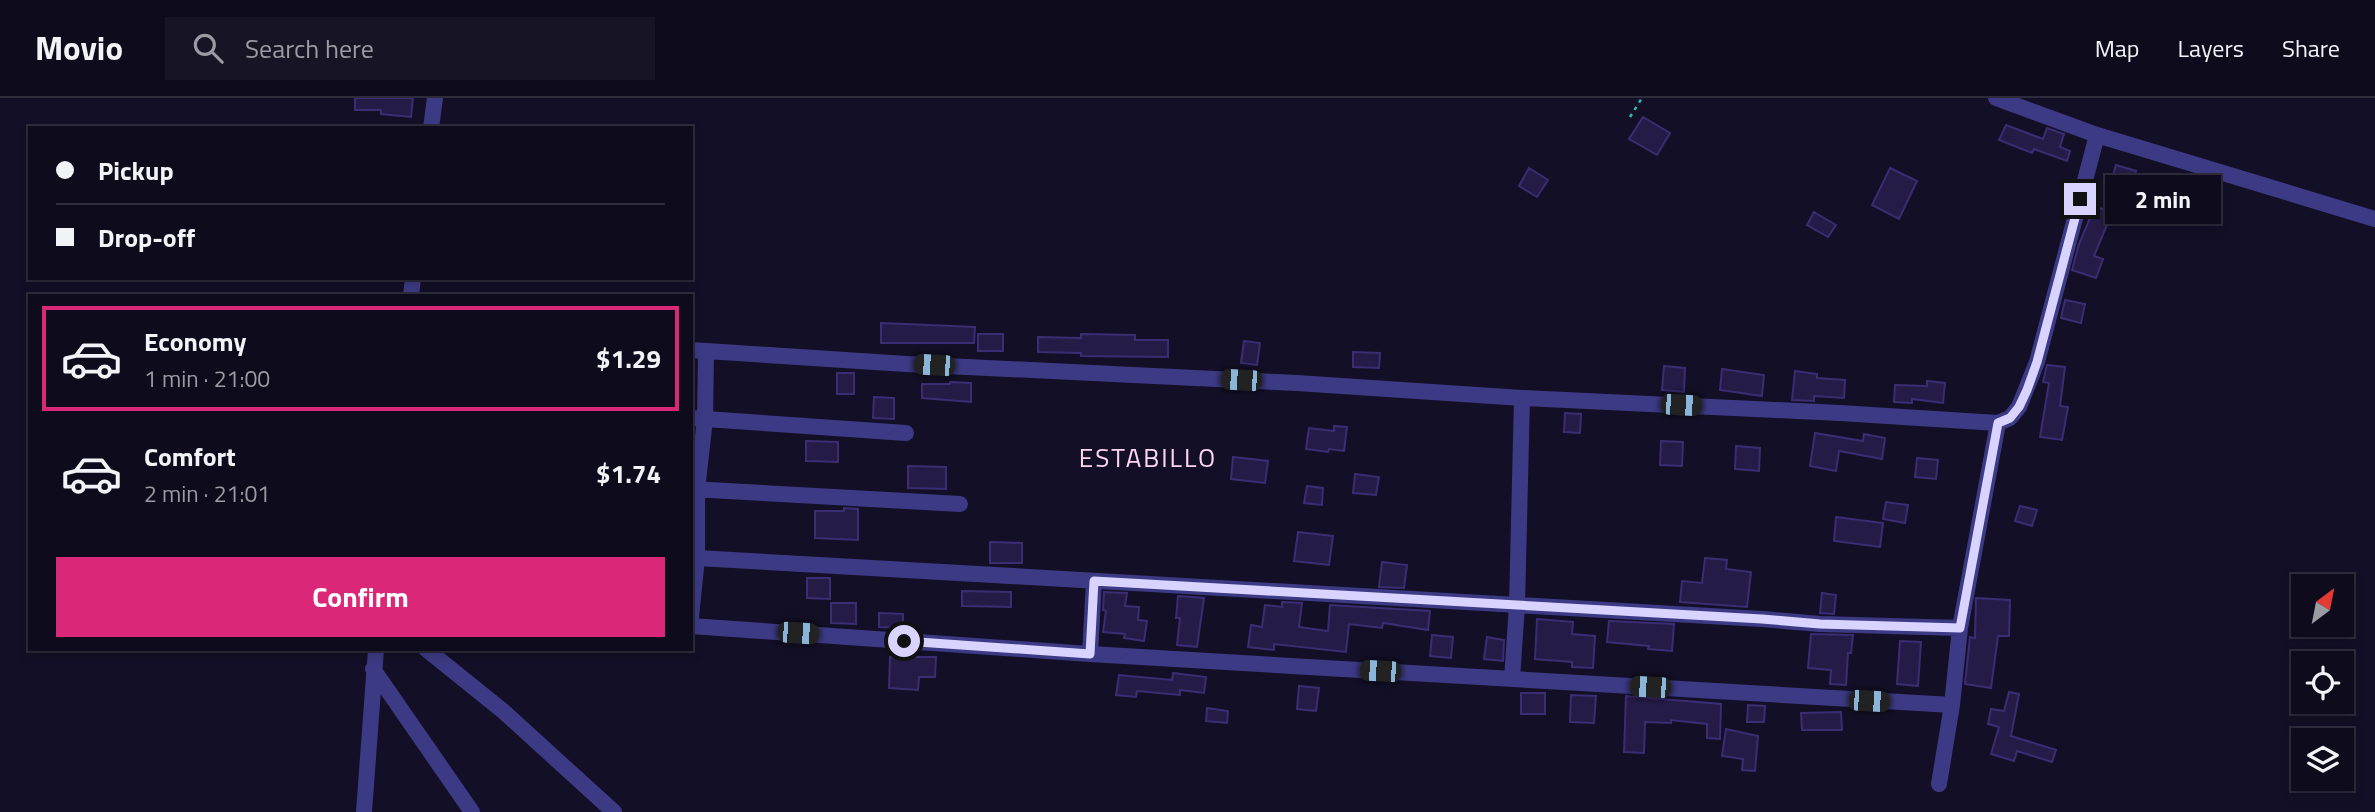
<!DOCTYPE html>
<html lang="en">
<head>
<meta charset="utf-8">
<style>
	:root { --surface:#0e0b1c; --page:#171425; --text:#f1f3f6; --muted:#9b9ba3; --line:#2e2b3b; --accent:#db2777 }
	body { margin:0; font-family:"Titillium Web",sans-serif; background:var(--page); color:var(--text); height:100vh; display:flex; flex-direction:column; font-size:26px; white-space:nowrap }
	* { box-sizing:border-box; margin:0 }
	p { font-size:23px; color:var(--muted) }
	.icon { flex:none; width:38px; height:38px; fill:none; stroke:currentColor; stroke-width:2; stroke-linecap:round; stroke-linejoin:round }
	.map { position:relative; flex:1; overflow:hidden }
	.panel { position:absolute; left:28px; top:196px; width:665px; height:357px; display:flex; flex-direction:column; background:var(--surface); border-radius:0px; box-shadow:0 4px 10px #0003,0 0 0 2px var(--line) }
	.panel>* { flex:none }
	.top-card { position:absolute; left:28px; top:28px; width:665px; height:154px; border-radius:0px; box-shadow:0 4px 10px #0003,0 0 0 2px var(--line); display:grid; align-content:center; height:154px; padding:0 28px; background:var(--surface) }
	.needle { width:46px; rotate:32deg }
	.tools { position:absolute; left:2291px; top:476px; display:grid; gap:14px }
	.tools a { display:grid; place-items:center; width:63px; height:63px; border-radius:0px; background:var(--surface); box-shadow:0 4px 10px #0003,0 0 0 2px var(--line); font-size:35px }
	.end { position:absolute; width:32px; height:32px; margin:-16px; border:9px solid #d9d4ff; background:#111; box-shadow:0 0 0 4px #111 }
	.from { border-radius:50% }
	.bubble { position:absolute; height:49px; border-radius:0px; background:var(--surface); box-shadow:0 4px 10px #0003,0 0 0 2px var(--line); font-size:23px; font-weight:700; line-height:49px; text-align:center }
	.car { position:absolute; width:21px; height:42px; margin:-21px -10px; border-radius:9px; box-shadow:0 0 5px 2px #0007; background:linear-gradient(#222 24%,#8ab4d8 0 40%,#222 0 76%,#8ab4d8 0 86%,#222 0) }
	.top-card b { display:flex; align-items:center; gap:24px; height:66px; font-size:26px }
	.top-card b+b { border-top:2px solid var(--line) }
	.top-card i { width:18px; height:18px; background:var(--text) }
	ul { padding:12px 0 0; list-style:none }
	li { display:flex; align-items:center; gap:21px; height:105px; margin:0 14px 10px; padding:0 14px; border:4px solid transparent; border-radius:0px }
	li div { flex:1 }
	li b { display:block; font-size:26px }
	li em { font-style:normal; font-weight:700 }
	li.active { border-color:var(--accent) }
	li>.icon { width:63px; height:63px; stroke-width:1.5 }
	.action { display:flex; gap:14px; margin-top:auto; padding:14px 28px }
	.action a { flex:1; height:80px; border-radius:0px; background:var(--accent); color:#fff; font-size:28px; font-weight:700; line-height:80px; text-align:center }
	header { display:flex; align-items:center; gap:42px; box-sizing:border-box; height:98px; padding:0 35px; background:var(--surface); border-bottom:2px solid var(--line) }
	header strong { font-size:33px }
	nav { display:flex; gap:38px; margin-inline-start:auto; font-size:24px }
	.search { width:490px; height:63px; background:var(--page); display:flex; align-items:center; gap:18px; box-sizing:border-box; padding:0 24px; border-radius:0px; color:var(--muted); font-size:26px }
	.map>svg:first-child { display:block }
	.building { fill:#241b47; stroke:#3b2d73; stroke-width:2 }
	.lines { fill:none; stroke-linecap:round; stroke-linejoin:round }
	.path { stroke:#2fb8b0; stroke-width:2.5; stroke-dasharray:3.5 5; stroke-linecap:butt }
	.street { stroke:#3d3a85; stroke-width:16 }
	.route { stroke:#d9d4ff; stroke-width:9 }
	.labels { text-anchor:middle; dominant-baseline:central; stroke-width:7; stroke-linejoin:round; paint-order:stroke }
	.neighbourhood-label { font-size:26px; letter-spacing:2px; fill:#ffd6f0; stroke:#130f26 }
</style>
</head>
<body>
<header>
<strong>Movio</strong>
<div class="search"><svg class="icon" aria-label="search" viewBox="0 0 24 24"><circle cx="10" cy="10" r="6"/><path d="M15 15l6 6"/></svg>Search here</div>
<nav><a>Map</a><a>Layers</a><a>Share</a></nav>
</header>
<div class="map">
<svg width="2375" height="714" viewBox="0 0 2375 714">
	<rect width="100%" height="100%" fill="#130f26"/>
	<path class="building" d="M355 0H413L411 19 381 16V12H355Z
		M1643 19 1670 35 1657 57 1629 41Z
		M2006 27 2043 41 2047 30 2064 36 2060 49 2070 53 2067 63 2034 51 2032 55 1999 42Z
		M2116 67 2136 73 2130 93 2110 87Z
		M1529 70 1548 82 1537 99 1519 88Z
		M1890 70 1917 83 1899 121 1872 107Z
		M2095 108 2112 115 2094 158 2103 161 2096 180 2072 172 2079 146Z
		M1814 114 1836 127 1828 139 1807 127Z
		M2065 202 2085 206 2081 225 2061 220Z
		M881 225 975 229 974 245H881Z
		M978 236H1003V253H978Z
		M1081 236 1135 237V242H1168V259L1081 258V255L1038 254V239L1081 240Z
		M1244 243 1260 245 1257 267 1241 265Z
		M1353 254 1380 255 1379 270 1353 269Z
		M2047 267 2065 269 2060 308 2068 309 2062 342 2040 339 2049 285 2043 284Z
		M1664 268 1685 270 1684 294 1662 292Z
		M1722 271 1764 277 1762 298 1720 292Z
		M1795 273 1817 276V280L1845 282 1844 300 1814 298V303L1792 302Z
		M837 275H854V296H837Z
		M1927 283 1945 285 1943 305 1912 301V305L1894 304 1895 287 1927 288Z
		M950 284 971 285V304L922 300V286H950Z
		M874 299 894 300V321L873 320Z
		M1565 315 1581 316 1580 335 1564 334Z
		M1334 328 1347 329 1344 353 1329 351 1328 354 1306 351 1309 330 1334 333Z
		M1815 335 1863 343 1864 336 1885 340 1882 361 1839 353 1836 373 1810 368Z
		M806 343 838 344V364L806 363Z
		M1661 343 1683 344 1682 368 1660 367Z
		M1736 348 1760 350 1759 373 1735 371Z
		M1233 359 1268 363 1265 385 1231 381Z
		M1917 360 1938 362 1936 381 1915 379Z
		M908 368 946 369V391L908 390Z
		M1355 376 1379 379 1376 397 1353 395Z
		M1307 388 1323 390 1322 407 1304 405Z
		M1886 404 1908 407 1905 425 1883 421Z
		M2020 408 2037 412 2032 428 2015 423Z
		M844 410 858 411V442L815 440V413H844Z
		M1836 419 1883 425 1880 449 1834 443Z
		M1298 434 1333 438 1329 467 1294 463Z
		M990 444 1022 445V465H990Z
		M1705 460 1727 462 1726 471 1751 474 1747 509 1680 504 1682 483 1702 485Z
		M1382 464 1407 467 1404 490 1379 489Z
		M807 480H830V501L807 500Z
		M962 493 1011 494V509L962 508Z
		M1104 494 1127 495 1125 508 1139 509 1138 522 1147 523 1144 543 1124 540 1125 536 1103 534 1106 513 1103 512Z
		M1822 495 1836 497 1834 516 1820 515Z
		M1178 498 1204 500 1197 549 1177 547 1180 520H1176Z
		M1976 500 2010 502 2009 538H1998L1991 590 1965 586 1970 539 1975 540Z
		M1282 504 1302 505 1299 529 1328 533 1330 507 1430 513 1428 532 1383 525 1382 530 1349 526 1346 554 1274 546V552L1248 549 1251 527 1262 529 1265 507 1282 509Z
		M831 505H856V526L831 525Z
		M879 515 903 516V530L879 529Z
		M1537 521 1573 524 1572 536 1595 538 1593 570 1572 569V564L1535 561Z
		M1609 523 1674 526 1672 553 1648 551 1649 548 1607 544Z
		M1811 536 1853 537 1851 555H1848L1846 587 1830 586 1831 572 1808 570Z
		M1432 537 1453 539 1451 560 1430 558Z
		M1487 539 1504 542 1503 563 1484 561Z
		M1900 543 1921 544 1918 588 1897 586Z
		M890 559H936L935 579H919L918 592 889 590Z
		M1173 575 1206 579 1204 595 1180 592V597L1137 593 1136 599 1116 597 1119 577 1172 582Z
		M1299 588 1319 590 1316 613 1297 611Z
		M2009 594 2019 596 2011 638 2056 652 2052 664 2017 653 2014 663 1991 656 1999 629 1988 626 1991 611 2004 613Z
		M1521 595H1545V616H1521Z
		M1571 597 1596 598 1594 625 1570 624Z
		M1626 598 1721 606 1720 641 1707 640V626L1671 622V625L1645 624 1644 655 1624 654Z
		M1748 607 1765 608 1764 624H1747Z
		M1207 610 1228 613 1227 625 1206 623Z
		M1841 614 1842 632H1802L1801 615Z
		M1726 631 1758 638 1755 673 1742 672 1743 661 1722 658Z"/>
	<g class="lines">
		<path class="path" d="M1630 19 1642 0"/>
		<path class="street" d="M1996 0 2097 37 2375 121
			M431 30 435 0
			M411 198 413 180
			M691 252 906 266 1297 285 1522 300 1840 315 1998 325 1960 530 1952 607 1939 686
			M691 320 906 335
			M1998 325 2010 320 2019 309 2037 264 2097 37
			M691 391 960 406
			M697 460 1762 521 1820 526 1960 530
			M691 519 697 460V392L705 321 706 253
			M691 528 1090 556 1952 607
			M426 551 503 613 614 714
			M1090 556 1094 483
			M373 571 472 714
			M1512 581 1517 507 1522 300
			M364 714 376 551"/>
	</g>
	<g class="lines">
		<path class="route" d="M904 543 1090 556 1094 483 1762 521 1820 526 1960 530 1998 325 2010 320 2019 309 2027 292 2037 264 2080 101"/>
	</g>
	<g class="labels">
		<g class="neighbourhood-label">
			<text x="1148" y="359">ESTABILLO</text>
		</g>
	</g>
</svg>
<div class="tools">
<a><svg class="needle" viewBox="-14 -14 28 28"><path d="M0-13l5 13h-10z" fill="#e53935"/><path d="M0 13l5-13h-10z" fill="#9b9ba3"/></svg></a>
<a><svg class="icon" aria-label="locate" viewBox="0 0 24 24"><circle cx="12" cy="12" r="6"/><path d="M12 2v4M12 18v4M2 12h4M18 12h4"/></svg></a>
<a><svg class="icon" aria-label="layers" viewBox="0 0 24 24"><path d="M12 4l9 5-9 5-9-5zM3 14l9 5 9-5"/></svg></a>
</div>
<i class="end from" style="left:904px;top:543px"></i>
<i class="end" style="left:2080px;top:101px"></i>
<div class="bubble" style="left:2105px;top:77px;width:116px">2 min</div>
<i class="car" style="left:934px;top:267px;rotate:273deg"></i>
<i class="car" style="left:1241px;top:282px;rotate:273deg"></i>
<i class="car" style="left:1681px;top:307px;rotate:93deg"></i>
<i class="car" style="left:798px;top:535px;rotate:94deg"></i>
<i class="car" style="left:1380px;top:573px;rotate:273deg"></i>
<i class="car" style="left:1650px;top:589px;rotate:273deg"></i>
<i class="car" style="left:1869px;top:603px;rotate:93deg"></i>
<div class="top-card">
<b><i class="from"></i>Pickup</b>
<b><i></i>Drop-off</b>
</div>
<section class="panel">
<ul>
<li class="active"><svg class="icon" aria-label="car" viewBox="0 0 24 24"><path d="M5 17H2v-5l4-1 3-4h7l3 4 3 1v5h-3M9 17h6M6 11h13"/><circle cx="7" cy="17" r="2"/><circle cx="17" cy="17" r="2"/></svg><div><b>Economy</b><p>1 min · 21:00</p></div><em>$1.29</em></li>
<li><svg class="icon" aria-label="car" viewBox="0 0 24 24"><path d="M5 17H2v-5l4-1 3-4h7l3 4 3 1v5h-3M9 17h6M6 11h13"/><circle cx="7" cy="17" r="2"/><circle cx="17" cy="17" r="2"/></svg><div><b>Comfort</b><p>2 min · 21:01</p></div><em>$1.74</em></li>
</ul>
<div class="action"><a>Confirm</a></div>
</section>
</div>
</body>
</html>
